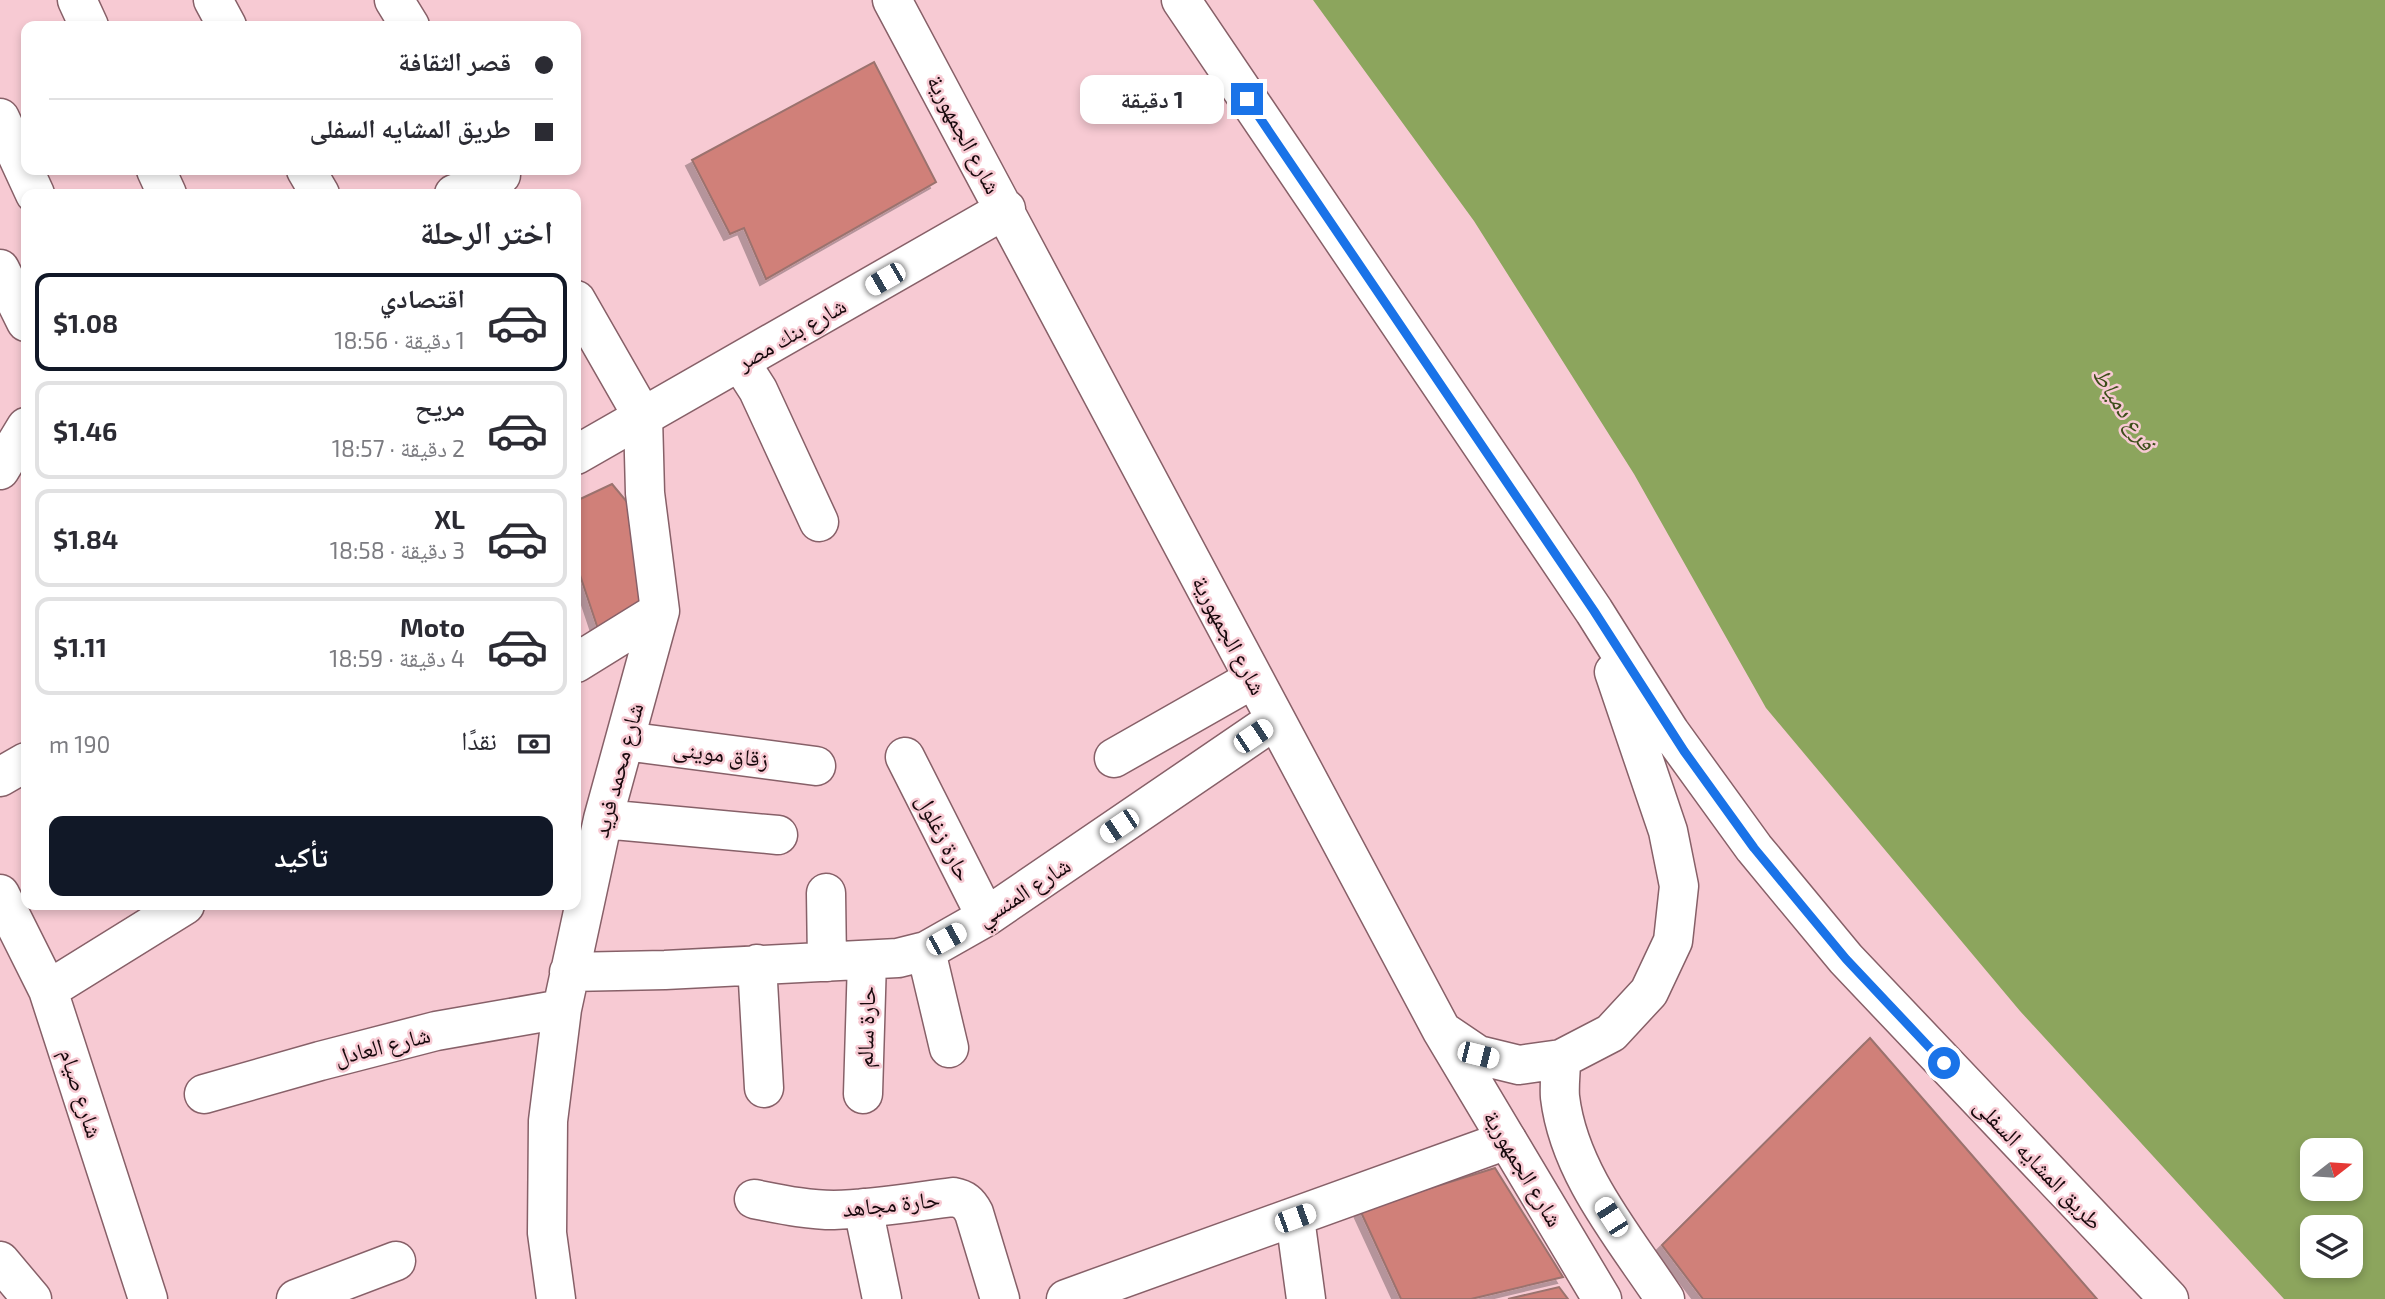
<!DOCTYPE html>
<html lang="ar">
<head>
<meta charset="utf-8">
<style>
	:root { --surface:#fff; --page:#f7f7f7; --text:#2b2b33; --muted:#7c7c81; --line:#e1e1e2; --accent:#111827 }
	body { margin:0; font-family:"Exo 2","Noto Naskh Arabic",sans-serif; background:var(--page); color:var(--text); direction:rtl; height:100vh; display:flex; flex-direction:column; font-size:26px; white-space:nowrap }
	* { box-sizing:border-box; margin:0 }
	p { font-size:23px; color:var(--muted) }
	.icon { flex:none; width:38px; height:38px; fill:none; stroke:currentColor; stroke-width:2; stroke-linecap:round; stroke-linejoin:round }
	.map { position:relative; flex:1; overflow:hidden; direction:ltr }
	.drawer { position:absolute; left:21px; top:189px; width:560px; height:721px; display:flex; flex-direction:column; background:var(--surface); border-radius:14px; box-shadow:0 4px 10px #0003; direction:rtl }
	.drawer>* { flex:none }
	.top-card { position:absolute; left:21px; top:21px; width:560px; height:154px; border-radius:14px; box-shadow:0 4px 10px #0003; direction:rtl; display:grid; align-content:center; height:154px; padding:0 28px; background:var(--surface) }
	.needle { width:46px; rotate:73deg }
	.controls { position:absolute; left:2300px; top:1138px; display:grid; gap:14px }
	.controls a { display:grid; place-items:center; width:63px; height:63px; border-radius:14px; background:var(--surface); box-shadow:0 4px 10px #0003; font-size:35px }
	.end { position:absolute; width:32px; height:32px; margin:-16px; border:9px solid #1a73e8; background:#fff; box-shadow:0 0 0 4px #fff }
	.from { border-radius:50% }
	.bubble { position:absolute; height:49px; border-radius:14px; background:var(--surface); box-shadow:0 4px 10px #0003; font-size:23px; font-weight:700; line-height:49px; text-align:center; direction:rtl }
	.car { position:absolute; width:21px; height:42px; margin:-21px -10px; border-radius:9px; box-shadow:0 0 5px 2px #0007; background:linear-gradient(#fff 24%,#345 0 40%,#fff 0 76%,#345 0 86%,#fff 0) }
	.top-card b { display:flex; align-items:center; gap:24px; height:66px; font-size:26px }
	.top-card b+b { border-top:2px solid var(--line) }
	.top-card i { width:18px; height:18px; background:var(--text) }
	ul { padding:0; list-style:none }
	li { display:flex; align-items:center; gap:21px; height:98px; margin:0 14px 10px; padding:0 14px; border:4px solid var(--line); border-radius:14px }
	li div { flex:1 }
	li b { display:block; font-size:26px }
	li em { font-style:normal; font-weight:700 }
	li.active { border-color:var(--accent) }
	li>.icon { width:63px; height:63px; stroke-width:1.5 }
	h2 { padding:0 28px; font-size:32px; line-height:84px }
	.pay { display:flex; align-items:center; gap:18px; height:77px; padding:0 28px; font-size:26px }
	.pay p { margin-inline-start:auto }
	.action { display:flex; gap:14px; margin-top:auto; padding:14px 28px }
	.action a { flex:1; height:80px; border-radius:14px; background:var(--accent); color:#fff; font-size:28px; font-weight:700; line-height:80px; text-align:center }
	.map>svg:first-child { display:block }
	.water { fill:#8ca55d; fill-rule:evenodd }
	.building { fill:#d08079; stroke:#9b726e; stroke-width:2; filter:url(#shadow) }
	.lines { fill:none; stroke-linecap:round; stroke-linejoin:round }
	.minor-casing { stroke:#876068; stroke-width:41 }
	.major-casing { stroke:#876068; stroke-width:41 }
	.minor { stroke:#fff; stroke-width:38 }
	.major { stroke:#fff; stroke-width:38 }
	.route { stroke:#1a73e8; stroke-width:9 }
	.labels { text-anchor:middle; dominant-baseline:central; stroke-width:5; stroke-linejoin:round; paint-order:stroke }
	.street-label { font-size:23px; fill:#17080c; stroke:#f7cad3 }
	.water-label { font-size:24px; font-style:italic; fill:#3d4e1a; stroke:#f7cad3 }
</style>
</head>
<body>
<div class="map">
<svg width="2385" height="1299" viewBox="0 0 2385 1299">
	<defs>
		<filter id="shadow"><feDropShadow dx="-6" dy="6" stdDeviation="0" flood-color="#0004"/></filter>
	</defs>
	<rect width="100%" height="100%" fill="#f7cad3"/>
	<path class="water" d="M1313 0H2385V1299H2284L2020 1011 1766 708 1634 474 1474 221ZM2312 1150H2350V1188H2312ZM2312 1227H2350V1265H2312Z"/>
	<path class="building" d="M874 62 936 182 766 279 744 228 730 234 692 160Z
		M612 484 642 520 655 607 601 638 576 563V501Z
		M1870 1038 2097 1299H1703L1662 1245Z
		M1495 1168 1563 1277 1471 1299H1401L1360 1210Z
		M1559 1287 1568 1299H1508Z"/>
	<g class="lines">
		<defs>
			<path id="minor" d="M77 0 89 26
				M213 0 227 26
				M394 0 410 26
				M0 118 35 194
				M156 170 167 194
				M306 170 320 194
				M454 194 501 175
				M0 269 26 322
				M740 362 758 390 819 522
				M0 470 26 427
				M576 663 660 611
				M625 741 816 766
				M905 757 986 917
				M1114 758 1253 679
				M603 819 778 835
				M826 893 827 962
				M0 894 48 990 148 1299
				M926 951 949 1048
				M757 964 764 1088
				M569 972 665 970 898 958 926 951 986 917 1275 720
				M48 990 185 905
				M204 1094 320 1061 436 1031 562 1009
				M863 1094 867 960
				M754 1199C780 1204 807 1210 834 1210 874 1209 914 1202 953 1197 964 1199 969 1203 974 1213L1000 1299
				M863 1208 882 1299
				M1295 1218 1306 1299
				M0 1261 32 1299
				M296 1299 396 1261
				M556 1299 547 1233 548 1121 562 1009 603 819 660 611 645 493 643 417 576 300
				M1066 1299 1507 1140"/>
			<path id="major" d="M892 0 1442 1031 1602 1299
				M1181 0 1594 611 1670 732 1754 848 1846 959 2169 1299
				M576 455 1006 209
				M0 777 26 762
				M1444 1032 1478 1055 1519 1065 1561 1059 1611 1033 1649 992 1673 941 1679 886 1668 831 1614 672
				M1561 1059C1561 1072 1559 1085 1560 1097 1569 1173 1624 1237 1665 1299"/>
		</defs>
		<use href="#minor" class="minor-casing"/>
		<use href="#major" class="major-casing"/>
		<use href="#minor" class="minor"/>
		<use href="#major" class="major"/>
	</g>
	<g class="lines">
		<path class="route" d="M1247 99 1594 611 1684 751 1754 848 1846 959 1944 1063"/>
	</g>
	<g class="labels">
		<g class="street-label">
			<text transform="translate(965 134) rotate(62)">شارع الجمهورية</text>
			<text transform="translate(791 333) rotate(-30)">شارع بنك مصر</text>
			<text transform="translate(1230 635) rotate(62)">شارع الجمهورية</text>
			<text transform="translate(721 753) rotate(7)">زقاق موينى</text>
			<text transform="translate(617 770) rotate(-75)">شارع محمد فريد</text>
			<text transform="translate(945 837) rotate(63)">حارة زغلول</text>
			<text transform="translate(1023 891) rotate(-33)">شارع المنسي</text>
			<text transform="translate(865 1027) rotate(-88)">حارة سالم</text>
			<text transform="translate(382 1045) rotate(-14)">شارع العادل</text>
			<text transform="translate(82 1093) rotate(72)">شارع صيام</text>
			<text transform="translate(2039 1163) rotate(46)">طريق المشايه السفلى</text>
			<text transform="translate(1524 1168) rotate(59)">شارع الجمهورية</text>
			<text transform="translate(891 1203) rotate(-6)">حارة مجاهد</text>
		</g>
		<g class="water-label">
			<text transform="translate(2125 408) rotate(57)">فرع دمياط</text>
		</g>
	</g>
</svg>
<div class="controls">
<a><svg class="needle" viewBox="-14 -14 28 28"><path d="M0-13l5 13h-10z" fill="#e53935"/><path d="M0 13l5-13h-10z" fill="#7c7c81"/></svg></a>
<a><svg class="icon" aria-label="layers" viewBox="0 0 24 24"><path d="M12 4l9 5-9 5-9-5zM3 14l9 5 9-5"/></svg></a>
</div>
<i class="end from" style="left:1944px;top:1063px"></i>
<i class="end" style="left:1247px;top:99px"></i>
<div class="bubble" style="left:1080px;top:75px;width:144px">1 دقيقة</div>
<i class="car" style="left:885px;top:279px;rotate:240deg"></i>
<i class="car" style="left:1253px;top:736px;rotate:56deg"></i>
<i class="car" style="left:1119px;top:826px;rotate:236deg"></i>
<i class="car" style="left:946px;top:939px;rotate:61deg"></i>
<i class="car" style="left:1478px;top:1055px;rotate:104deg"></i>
<i class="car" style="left:1611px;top:1217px;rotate:327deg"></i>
<i class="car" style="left:1295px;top:1218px;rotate:70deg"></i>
<div class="top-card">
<b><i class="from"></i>قصر الثقافة</b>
<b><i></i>طريق المشايه السفلى</b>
</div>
<section class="drawer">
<h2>اختر الرحلة</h2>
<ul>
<li class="active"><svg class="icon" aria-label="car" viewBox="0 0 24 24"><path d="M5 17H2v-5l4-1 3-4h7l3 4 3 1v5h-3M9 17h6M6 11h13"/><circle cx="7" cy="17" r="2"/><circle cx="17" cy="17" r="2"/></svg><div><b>اقتصادي</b><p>1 دقيقة · 18:56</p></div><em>$1.08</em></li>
<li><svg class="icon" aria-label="car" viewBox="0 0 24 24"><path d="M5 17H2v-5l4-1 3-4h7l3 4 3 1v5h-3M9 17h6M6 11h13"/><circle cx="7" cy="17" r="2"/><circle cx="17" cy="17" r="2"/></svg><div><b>مريح</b><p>2 دقيقة · 18:57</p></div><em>$1.46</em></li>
<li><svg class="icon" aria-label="car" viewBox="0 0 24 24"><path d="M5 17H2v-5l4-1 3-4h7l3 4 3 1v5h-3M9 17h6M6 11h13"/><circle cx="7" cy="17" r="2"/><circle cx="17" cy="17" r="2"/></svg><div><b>XL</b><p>3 دقيقة · 18:58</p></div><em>$1.84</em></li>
<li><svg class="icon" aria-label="car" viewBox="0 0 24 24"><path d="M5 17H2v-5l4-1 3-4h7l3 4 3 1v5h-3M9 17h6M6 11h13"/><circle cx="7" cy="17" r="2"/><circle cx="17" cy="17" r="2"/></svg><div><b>Moto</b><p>4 دقيقة · 18:59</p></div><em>$1.11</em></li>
</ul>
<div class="pay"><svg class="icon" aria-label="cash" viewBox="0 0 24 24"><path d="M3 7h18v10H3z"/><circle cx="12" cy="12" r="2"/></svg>نقدًا<p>190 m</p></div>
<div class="action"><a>تأكيد</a></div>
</section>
</div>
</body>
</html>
